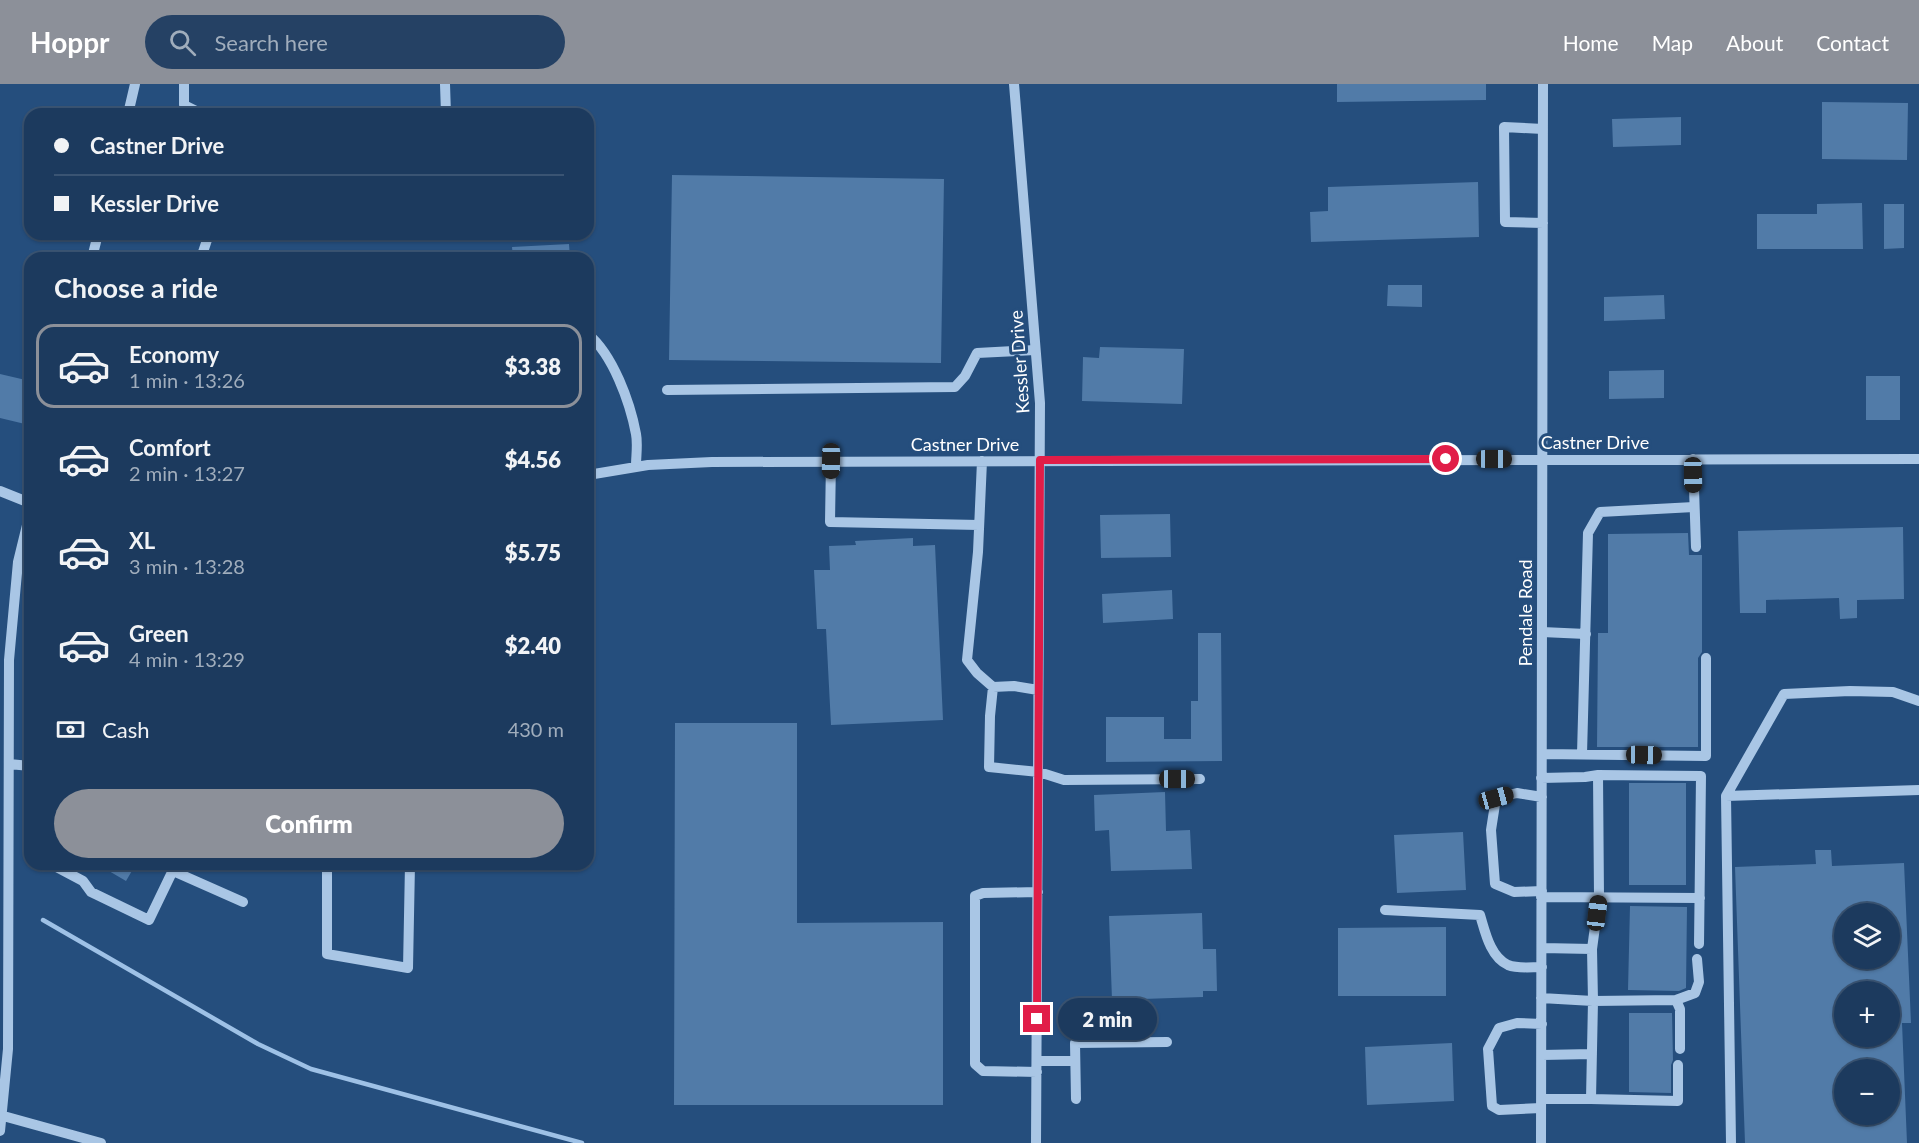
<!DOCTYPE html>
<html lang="en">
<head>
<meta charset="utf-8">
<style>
	:root { --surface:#1c3a5e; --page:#254164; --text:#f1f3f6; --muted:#a0adbc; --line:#3a5473; --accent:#8c9099 }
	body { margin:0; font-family:Lato,sans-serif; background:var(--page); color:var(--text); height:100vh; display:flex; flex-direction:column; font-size:22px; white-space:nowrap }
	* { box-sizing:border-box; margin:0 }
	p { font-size:20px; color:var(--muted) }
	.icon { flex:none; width:33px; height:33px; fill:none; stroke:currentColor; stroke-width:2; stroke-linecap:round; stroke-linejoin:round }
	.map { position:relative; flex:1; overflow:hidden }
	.panel { position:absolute; left:24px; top:168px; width:570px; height:618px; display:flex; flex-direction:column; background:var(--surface); border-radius:18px; box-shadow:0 2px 4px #0004,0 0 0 2px var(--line) }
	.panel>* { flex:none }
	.top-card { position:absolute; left:24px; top:24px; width:570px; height:132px; border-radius:18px; box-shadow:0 2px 4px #0004,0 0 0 2px var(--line); display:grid; align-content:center; height:132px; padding:0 30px; background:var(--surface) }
	.buttons { position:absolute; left:1834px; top:819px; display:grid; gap:12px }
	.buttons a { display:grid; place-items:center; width:66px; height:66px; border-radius:50%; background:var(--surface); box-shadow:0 2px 4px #0004,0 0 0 2px var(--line); font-size:30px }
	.end { position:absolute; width:27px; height:27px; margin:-14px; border:8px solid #e11d48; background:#fff; box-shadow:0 0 0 3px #fff }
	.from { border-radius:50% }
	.bubble { position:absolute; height:42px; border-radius:21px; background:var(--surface); box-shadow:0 2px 4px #0004,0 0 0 2px var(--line); font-size:20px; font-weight:800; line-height:42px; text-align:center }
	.car { position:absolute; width:18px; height:36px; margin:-18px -9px; border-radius:8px; box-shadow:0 0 4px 2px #0007; background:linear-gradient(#222 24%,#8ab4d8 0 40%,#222 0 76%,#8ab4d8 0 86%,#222 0) }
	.top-card b { display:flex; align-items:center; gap:21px; height:57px; font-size:22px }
	.top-card b+b { border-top:2px solid var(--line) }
	.top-card i { width:15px; height:15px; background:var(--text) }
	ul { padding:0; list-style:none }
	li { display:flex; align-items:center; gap:18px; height:84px; margin:0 12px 9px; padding:0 18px; border:3px solid transparent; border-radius:18px }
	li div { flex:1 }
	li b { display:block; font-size:22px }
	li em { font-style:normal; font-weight:800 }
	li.on { border-color:var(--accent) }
	li>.icon { width:54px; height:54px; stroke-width:1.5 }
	h2 { padding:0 30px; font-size:27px; line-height:72px }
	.pay { display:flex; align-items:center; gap:15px; height:66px; padding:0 30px; font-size:22px }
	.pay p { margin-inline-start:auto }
	.button { display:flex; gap:12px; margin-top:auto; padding:12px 30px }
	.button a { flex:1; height:69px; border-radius:36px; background:var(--accent); color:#fff; font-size:24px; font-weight:800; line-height:69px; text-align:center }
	header { display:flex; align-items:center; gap:36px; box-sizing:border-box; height:84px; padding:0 30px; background:var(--accent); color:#fff }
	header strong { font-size:28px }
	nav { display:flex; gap:33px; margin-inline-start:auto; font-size:21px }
	.search { width:420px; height:54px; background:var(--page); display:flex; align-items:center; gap:15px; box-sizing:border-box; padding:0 21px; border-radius:33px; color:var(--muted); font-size:22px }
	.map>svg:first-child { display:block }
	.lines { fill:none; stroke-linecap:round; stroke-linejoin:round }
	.stream { stroke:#9ec1e6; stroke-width:4.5 }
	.building { fill:#517ba8; fill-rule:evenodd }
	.minor { stroke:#a9c6e5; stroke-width:10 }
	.route { stroke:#e11d48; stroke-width:8 }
	.labels { text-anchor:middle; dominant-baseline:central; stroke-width:6; stroke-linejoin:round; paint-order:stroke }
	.street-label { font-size:18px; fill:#fff; stroke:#254e7d }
</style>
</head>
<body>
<header>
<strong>Hoppr</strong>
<div class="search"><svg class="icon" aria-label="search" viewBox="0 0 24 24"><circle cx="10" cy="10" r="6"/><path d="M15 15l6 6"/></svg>Search here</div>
<nav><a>Home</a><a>Map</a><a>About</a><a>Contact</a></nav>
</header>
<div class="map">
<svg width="1919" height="1059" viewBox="0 0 1919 1059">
	<rect width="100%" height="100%" fill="#254e7d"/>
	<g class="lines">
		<path class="stream" d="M43 836 258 960 311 985 582 1059"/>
	</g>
	<path class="building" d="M1337 0H1486V16L1337 18Z
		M1822 18 1908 19 1907 76 1822 75Z
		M1681 33V61L1613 63 1612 35Z
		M672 91 944 95 941 279 669 276Z
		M1478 98 1479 153 1311 158 1310 128 1328 127V103Z
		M1862 119 1863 165H1757V130H1817V120Z
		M1884 120H1904V164L1884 165Z
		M569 160 570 174H513L512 163Z
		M1388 201H1422V223L1387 222Z
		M1664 211 1665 235 1604 237V213Z
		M1100 263 1184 265 1182 320 1082 317 1083 273 1099 274Z
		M1664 286V314L1609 315V287Z
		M0 290 30 297V320L25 340 0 334Z
		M1866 292H1900V336H1866Z
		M1170 430 1171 473 1101 474 1100 431Z
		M1903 443 1904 515 1857 516V534L1840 535 1839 514 1766 516V529H1740L1738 447Z
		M1688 449 1689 471H1702V568L1698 574V663H1597L1598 549H1608V450Z
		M913 454V462L935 461 943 636 831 641 826 545H817L814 486H830L829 462 856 461 855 457Z
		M1172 506 1173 535 1103 539 1102 510Z
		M1198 549H1221L1222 677 1106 678V633H1164V655H1191V617H1198Z
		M675 639H797V839L943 838V1021H674Z
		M1629 699H1686V801H1629Z
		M1165 708 1166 747 1190 746 1192 785 1111 787 1109 746 1095 747 1094 711Z
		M1463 748 1466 806 1397 809 1394 751Z
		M1815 766H1831L1832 782 1904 779 1911 939H1902L1907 1059H1745L1735 783 1816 780ZM1845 830H1890V874H1845ZM1845 908H1890V952H1845ZM1845 986H1890V1030H1845Z
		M97 780H136L126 797Z
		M1630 822 1687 823 1686 904 1679 907 1628 906Z
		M1202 829 1203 865H1216L1217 907H1203V913L1112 916 1109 832Z
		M1446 843V912H1338V844Z
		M1629 929H1672L1673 976 1671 981V1009L1629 1008Z
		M1452 959 1454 1017 1367 1021 1365 963Z"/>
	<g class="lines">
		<path class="minor" d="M184 0V21L202 30
			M445 0 446 30
			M1014 0 1040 319 1036 1059
			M128 30 135 0
			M1543 139 1505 138 1504 43 1543 45
			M92 174 98 150
			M201 174 209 150
			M588 250C613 271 630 318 636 350 638 360 636 372 636 382
			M667 306 955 303 965 292 977 269 1035 266
			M1693 375 1696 463
			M831 377 830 438 979 441
			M982 377 978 468 967 576 977 589 993 603
			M588 391 648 381 712 378 1919 375
			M0 407 30 419
			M1542 548 1586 550
			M1038 606 1014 602 993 603 990 632 989 683 1039 688 1064 696 1200 695
			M1542 670 1706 672V574
			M1582 670 1588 449 1600 428 1694 423
			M9 680 30 682
			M1598 691 1599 813 1592 865 1593 917 1676 916 1680 925V965
			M1541 694 1585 693 1598 691 1701 692 1699 860
			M1726 712 1784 610 1850 607 1893 608 1919 617
			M1542 713 1517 709 1496 714 1491 746 1495 800 1514 808 1542 807
			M51 780 83 797 91 808 149 836 176 780
			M327 780V870L408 884 410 780
			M173 787 243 818
			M1541 813 1700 814
			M1385 826 1480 831C1485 847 1490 873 1508 881 1518 885 1531 883 1542 883
			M1542 864 1592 865
			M1541 914 1593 917 1591 1015 1678 1017V981
			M1676 916 1695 909 1699 898 1697 875
			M1542 971 1592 970
			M1037 977H1075
			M1037 988 983 987 975 980V812L983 809 1038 808
			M1076 1015 1075 959 1167 958
			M1541 1015H1591
			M1541 1024 1499 1026 1492 1022 1488 965 1499 944 1517 939 1542 940
			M0 1031 101 1059
			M0 1047 8 965 9 576 18 478 30 429
			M1541 1059 1543 0
			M1731 1059 1726 712 1919 706"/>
	</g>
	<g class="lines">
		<path class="route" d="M1037 935 1040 376 1446 375"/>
	</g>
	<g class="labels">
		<g class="street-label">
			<text transform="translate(1019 278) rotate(-94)">Kessler Drive</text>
			<text x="1595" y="358">Castner Drive</text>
			<text x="965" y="360">Castner Drive</text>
			<text transform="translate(1525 529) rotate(-90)">Pendale Road</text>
		</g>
	</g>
</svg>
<div class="buttons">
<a><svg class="icon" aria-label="layers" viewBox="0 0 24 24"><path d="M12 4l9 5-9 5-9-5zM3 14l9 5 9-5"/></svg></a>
<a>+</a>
<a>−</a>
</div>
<i class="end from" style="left:1446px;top:375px"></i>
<i class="end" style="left:1037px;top:935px"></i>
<div class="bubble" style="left:1058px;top:914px;width:99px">2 min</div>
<i class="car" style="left:1494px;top:375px;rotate:90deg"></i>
<i class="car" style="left:831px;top:377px;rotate:181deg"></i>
<i class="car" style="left:1693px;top:391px;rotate:179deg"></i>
<i class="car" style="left:1644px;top:671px;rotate:91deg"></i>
<i class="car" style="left:1177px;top:695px;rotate:90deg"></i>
<i class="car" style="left:1496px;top:714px;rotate:75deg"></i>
<i class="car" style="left:1597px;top:829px;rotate:7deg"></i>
<div class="top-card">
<b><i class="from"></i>Castner Drive</b>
<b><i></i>Kessler Drive</b>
</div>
<section class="panel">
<h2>Choose a ride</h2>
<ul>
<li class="on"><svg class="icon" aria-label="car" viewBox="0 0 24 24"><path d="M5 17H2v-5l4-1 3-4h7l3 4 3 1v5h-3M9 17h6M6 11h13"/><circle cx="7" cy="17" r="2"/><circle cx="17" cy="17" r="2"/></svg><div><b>Economy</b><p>1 min · 13:26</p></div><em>$3.38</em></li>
<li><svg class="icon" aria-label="car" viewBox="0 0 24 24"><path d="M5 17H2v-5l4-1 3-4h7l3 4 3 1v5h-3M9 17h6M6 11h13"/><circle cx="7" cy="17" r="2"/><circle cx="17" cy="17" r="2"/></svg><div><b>Comfort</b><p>2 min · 13:27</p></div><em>$4.56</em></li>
<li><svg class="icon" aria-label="car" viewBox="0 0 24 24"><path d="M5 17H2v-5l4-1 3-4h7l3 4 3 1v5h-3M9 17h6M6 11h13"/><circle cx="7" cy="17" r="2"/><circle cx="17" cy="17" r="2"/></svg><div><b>XL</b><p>3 min · 13:28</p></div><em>$5.75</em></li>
<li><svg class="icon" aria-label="car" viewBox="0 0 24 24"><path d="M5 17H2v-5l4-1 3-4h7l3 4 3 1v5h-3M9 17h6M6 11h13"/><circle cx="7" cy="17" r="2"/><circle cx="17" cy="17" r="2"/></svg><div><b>Green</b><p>4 min · 13:29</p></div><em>$2.40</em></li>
</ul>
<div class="pay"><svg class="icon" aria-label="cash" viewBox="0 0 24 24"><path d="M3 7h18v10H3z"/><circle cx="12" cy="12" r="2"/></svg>Cash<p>430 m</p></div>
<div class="button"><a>Confirm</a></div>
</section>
</div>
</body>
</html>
